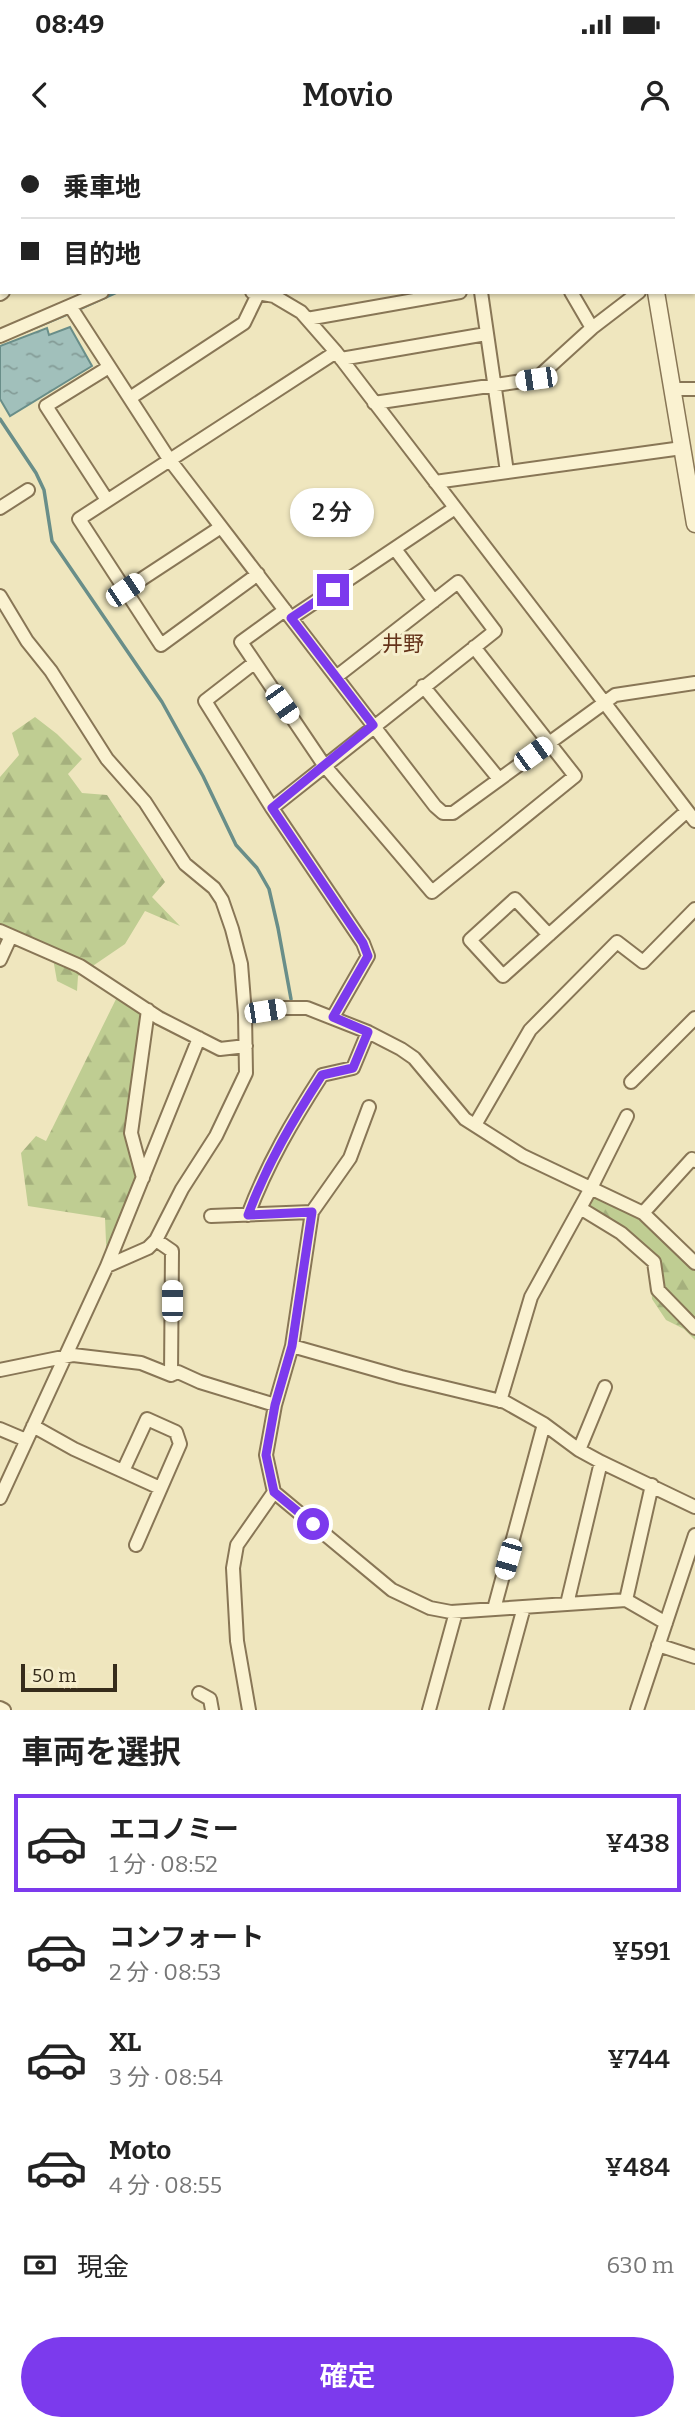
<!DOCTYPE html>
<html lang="ja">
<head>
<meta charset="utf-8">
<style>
	:root { --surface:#fff; --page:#f2f2f2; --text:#222; --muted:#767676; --line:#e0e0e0; --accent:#7c3aed }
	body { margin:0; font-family:Bitter,"Noto Sans JP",serif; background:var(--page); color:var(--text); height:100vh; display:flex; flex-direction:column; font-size:26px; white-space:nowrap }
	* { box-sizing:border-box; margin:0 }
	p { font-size:23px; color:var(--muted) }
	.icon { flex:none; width:38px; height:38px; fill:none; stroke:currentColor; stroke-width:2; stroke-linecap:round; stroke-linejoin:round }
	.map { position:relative; height:1570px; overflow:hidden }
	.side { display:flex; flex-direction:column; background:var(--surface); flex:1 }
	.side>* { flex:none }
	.guide { position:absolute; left:0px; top:0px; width:696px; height:154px; box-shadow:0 2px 5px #0004; display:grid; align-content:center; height:154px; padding:0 21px; background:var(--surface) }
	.scale { position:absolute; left:21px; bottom:18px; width:96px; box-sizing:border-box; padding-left:7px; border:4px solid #362c1b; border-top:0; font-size:19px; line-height:24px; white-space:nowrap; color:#362c1b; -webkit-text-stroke:5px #f6efcd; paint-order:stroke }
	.end { position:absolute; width:32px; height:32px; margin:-16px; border:9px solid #7c3aed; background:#fff; box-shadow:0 0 0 4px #fff }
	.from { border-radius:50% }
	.bubble { position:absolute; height:49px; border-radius:24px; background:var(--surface); box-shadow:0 2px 5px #0004; font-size:23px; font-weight:600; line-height:49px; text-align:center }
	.car { position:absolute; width:21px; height:42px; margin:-21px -10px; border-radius:9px; box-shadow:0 0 5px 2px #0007; background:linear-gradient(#fff 24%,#345 0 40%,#fff 0 76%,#345 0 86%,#fff 0) }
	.guide b { display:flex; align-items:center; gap:24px; height:66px; font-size:26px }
	.guide b+b { border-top:2px solid var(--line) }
	.guide i { width:18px; height:18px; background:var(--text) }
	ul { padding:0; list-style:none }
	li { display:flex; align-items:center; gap:21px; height:98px; margin:0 14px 10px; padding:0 7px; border:4px solid transparent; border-radius:0px }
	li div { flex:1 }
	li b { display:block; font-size:26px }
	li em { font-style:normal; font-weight:600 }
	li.active { border-color:var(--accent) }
	li>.icon { width:63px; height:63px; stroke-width:1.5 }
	h2 { padding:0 21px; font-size:32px; line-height:84px }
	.pay { display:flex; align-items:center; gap:18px; height:77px; padding:0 21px; font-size:26px }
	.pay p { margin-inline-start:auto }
	.cta { display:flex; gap:14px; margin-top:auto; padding:14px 21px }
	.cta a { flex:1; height:80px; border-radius:42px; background:var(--accent); color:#fff; font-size:28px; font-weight:600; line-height:80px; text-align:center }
	.status { display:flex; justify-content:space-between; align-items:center; height:49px; padding:0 35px; background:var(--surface); direction:ltr }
	.status svg { height:19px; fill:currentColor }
	header { display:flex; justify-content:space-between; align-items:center; height:91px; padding:0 21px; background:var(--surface); font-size:32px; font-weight:600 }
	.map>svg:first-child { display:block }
	.forest { fill:url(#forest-firs) }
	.water { fill:url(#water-ripples); stroke:#698e89; stroke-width:2 }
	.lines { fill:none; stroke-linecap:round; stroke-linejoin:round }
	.stream { stroke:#698e89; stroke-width:3.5 }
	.minor-casing { stroke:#887656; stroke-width:16 }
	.tertiary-casing { stroke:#887656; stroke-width:19 }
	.minor { stroke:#faf2d1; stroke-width:12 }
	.tertiary { stroke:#faf2d1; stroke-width:16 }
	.route { stroke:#7c3aed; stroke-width:9 }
	.labels { text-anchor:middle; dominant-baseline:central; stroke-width:6; stroke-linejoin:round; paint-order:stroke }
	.quarter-label { font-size:21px; fill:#643219; stroke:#f6efcd }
</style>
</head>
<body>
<div class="status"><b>08:49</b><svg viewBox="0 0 49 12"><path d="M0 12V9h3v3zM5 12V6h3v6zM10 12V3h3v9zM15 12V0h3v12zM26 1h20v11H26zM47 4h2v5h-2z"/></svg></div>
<header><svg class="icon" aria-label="back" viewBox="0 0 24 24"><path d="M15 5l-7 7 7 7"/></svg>Movio<svg class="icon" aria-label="person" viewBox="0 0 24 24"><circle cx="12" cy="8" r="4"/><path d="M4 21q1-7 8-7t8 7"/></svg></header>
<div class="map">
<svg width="695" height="1570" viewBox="0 0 695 1570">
	<defs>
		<pattern id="forest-firs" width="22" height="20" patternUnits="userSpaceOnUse" patternTransform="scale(1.75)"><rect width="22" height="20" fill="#bfcd92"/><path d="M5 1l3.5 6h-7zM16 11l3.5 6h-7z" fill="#a5b07d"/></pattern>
		<pattern id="water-ripples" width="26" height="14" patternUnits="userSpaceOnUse" patternTransform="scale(1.75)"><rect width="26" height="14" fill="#a1c0bb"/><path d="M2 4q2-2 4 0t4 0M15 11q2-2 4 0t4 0" fill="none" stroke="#849c97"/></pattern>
	</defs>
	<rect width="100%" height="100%" fill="#efe6be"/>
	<path class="forest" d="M35 577 57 594 82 619 68 634 82 653 107 655 165 742 152 757 180 786 145 771 125 804 78 836 77 851 57 841 52 813 0 791V637L19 615 12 593Z
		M120 851 148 870 131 993 143 1038 107 1126 105 1078 28 1066 21 1013 36 996 46 1001Z
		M591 1048 643 1073 695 1123V1200L684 1189 666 1180 652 1159 650 1127 629 1100 580 1068Z"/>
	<path class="water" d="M70 187 92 226 10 276 0 259V206L47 188 49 195Z"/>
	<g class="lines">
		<path class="stream" d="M77 170 117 152
			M22 193 70 173
			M0 279 36 333 44 350 52 401 162 562 203 636 236 705 257 728 269 749 278 788 291 859"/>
		<defs>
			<path id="minor" d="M235 0V2
				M453 0V2
				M631 0V2
				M371 2 379 0
				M0 34 2 35
				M0 114 2 115
				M252 152 274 156 301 172 336 212 695 681
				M481 152 507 332
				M571 152 592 188
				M0 154 3 152
				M70 166 169 319 435 666 443 673H453L615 555 695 543
				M307 179 460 152
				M0 196 102 152
				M341 219 486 194
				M672 249H695
				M130 258 244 183 259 152
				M374 263 536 239 592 188 639 152
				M435 342 682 308
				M107 360 46 266 109 227
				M0 368 28 350
				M395 409 434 461
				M258 434 161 505 79 379 336 212
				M125 450 221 387
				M0 456 27 501 51 531 107 619 145 662 185 724 214 748 222 760 232 789 241 824 245 874 246 933 216 996 182 1049 156 1100 148 1108 107 1126
				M285 470 241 502 324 625 432 752 575 636 474 507
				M291 478 455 368
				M254 523 205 561 272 668 363 803 368 816 333 877
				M423 546 499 639
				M272 668 495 491 458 442 336 537
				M0 791 80 826 159 878 220 909 246 906
				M549 795 515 759 470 800 503 836 687 671
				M0 820 11 796
				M245 874 285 868H307L368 892 401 909 414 918 465 979 523 1016 643 1073 695 1123
				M631 942 695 878
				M369 967 350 1018 312 1072 292 1206 275 1265 266 1315 274 1352 392 1450 430 1468 451 1472 626 1460 666 1483
				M475 985 530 890 617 802 643 822 695 769
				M143 1038 131 993 148 870
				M580 1068 621 1093 654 1122 658 1150 695 1188
				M643 1073 692 1019 695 1021
				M248 1075C267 1024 293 980 322 935L353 928 368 892
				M211 1076 312 1072
				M156 1100 172 1111 171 1235
				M292 1206 401 1237 505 1262 544 1284 579 1310 601 1322 695 1367
				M0 1230 73 1215 141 1223 171 1235 178 1232 200 1242 275 1265
				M500 1261 531 1157 591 1048 627 976
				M33 1286 74 1309 160 1348
				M0 1289 26 1300
				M579 1310 605 1247
				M123 1331 147 1279 176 1292 180 1304 136 1405
				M0 1358 107 1126 199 898
				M626 1460 652 1345
				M567 1464 601 1322
				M494 1469 544 1284
				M658 1505 695 1517
				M199 1553 210 1559 212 1570
				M0 1568 4 1570
				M249 1570 237 1501 233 1428 237 1405 274 1352
				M429 1570 456 1472
				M496 1570 524 1467
				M637 1570 695 1395"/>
			<path id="tertiary" d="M579 0 581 2
				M656 152 695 384"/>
		</defs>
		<use href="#minor" class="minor-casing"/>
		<use href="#tertiary" class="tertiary-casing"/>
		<use href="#minor" class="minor"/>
		<use href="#tertiary" class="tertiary"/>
	</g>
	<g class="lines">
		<path class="route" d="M313 1384 274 1352 266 1315 275 1265 292 1206 312 1072 248 1075C267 1024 293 980 322 935L353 928 368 892 333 877 368 816 363 803 272 668 373 585 291 478 333 450"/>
	</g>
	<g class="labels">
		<g class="quarter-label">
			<text x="403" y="504">井野</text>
		</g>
	</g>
</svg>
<div class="scale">50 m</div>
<i class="end from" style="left:313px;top:1384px"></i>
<i class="end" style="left:333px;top:450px"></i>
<div class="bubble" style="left:290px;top:348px;width:84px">2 分</div>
<i class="car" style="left:536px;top:239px;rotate:262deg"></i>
<i class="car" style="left:125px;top:450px;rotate:56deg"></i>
<i class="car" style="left:282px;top:564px;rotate:145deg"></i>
<i class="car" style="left:533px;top:614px;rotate:54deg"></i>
<i class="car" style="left:265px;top:871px;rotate:81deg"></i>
<i class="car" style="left:172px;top:1161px;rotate:0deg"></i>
<i class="car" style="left:508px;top:1419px;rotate:196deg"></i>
<div class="guide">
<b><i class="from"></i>乗車地</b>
<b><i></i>目的地</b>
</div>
</div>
<section class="side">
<h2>車両を選択</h2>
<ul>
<li class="active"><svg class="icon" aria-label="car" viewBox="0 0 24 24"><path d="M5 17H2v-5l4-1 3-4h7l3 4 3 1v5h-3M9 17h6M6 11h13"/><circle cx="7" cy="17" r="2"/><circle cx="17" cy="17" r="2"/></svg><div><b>エコノミー</b><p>1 分 · 08:52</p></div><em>¥438</em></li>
<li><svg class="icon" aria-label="car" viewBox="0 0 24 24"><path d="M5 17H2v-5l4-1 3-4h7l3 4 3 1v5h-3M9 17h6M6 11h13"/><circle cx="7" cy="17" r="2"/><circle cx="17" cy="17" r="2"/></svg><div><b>コンフォート</b><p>2 分 · 08:53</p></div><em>¥591</em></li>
<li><svg class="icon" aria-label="car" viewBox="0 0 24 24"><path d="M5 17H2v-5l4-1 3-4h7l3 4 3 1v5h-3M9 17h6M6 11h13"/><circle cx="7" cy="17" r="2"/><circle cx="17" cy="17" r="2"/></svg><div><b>XL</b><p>3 分 · 08:54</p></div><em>¥744</em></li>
<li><svg class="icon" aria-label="car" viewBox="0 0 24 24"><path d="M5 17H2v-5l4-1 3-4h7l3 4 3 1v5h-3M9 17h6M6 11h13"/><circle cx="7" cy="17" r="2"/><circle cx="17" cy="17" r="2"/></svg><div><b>Moto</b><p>4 分 · 08:55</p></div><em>¥484</em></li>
</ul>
<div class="pay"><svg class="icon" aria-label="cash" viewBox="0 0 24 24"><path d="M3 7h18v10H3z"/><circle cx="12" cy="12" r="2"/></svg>現金<p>630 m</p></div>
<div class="cta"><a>確定</a></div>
</section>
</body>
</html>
